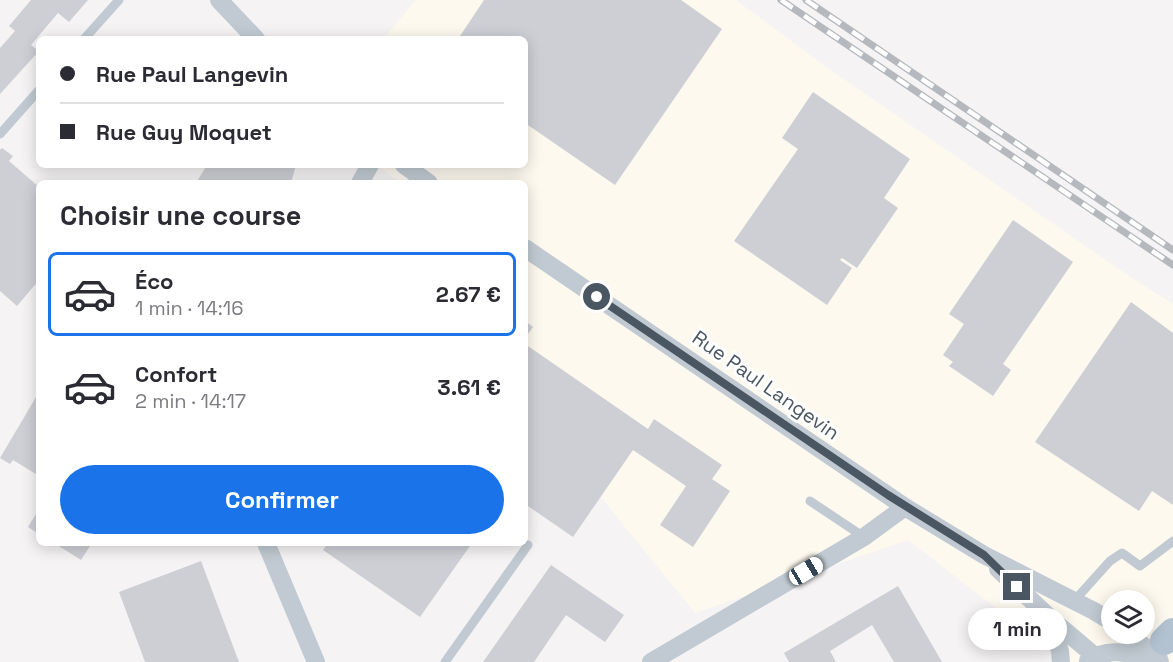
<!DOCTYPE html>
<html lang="fr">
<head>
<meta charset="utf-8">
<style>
	:root { --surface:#fff; --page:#f7f7f7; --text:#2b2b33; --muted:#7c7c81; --line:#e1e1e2; --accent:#1a73e8 }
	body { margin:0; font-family:"Space Grotesk",sans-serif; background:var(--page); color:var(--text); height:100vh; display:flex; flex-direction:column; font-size:22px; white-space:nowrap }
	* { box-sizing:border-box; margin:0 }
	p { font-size:20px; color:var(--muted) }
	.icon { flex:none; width:33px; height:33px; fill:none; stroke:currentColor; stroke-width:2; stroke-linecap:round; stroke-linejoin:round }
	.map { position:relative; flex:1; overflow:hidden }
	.details { position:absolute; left:36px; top:180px; width:492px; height:366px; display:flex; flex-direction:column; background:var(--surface); border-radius:9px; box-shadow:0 3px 15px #0003 }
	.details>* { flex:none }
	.hud { position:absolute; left:36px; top:36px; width:492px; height:132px; border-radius:9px; box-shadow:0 3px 15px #0003; display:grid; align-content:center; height:132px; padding:0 24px; background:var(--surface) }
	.controls { position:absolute; left:1101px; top:590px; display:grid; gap:12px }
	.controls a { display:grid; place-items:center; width:54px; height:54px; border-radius:50%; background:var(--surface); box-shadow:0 3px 15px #0003; font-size:30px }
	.end { position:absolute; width:27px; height:27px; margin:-14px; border:8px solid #4a5661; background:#fff; box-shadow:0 0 0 3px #fff }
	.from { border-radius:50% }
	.bubble { position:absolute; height:42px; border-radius:21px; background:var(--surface); box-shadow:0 3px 15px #0003; font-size:20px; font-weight:600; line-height:42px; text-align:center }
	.car { position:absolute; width:18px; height:36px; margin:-18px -9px; border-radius:8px; box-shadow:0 0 4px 2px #0007; background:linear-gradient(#fff 24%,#345 0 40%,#fff 0 76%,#345 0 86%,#fff 0) }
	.hud b { display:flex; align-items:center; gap:21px; height:57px; font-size:22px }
	.hud b+b { border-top:2px solid var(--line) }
	.hud i { width:15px; height:15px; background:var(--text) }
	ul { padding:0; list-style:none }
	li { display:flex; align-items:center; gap:18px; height:84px; margin:0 12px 9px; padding:0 12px; border:3px solid transparent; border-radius:9px }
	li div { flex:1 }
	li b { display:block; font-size:22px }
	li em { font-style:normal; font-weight:600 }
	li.on { border-color:var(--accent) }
	li>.icon { width:54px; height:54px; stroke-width:1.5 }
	h2 { padding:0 24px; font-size:27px; line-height:72px }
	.action { display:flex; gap:12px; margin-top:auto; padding:12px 24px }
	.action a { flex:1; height:69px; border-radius:36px; background:var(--accent); color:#fff; font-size:24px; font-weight:600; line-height:69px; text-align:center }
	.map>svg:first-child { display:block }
	.commercial { fill:#fdf9ef; fill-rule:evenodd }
	.building { fill:#cdcfd5 }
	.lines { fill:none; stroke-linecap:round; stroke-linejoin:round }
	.lane { stroke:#c1cad2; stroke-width:9 }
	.street { stroke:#c1cad2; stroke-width:18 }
	.primary { stroke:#b3c2d1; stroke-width:28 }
	.rail-casing { stroke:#b5b8bd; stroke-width:7 }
	.rail { stroke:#fff; stroke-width:4.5; stroke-dasharray:14; stroke-linecap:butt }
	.route { stroke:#4a5661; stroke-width:8 }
	.labels { text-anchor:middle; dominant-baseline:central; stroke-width:6; stroke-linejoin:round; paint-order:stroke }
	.street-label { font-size:20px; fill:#4a5661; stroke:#fff }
</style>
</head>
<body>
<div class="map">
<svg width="1173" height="662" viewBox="0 0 1173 662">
	<rect width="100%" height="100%" fill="#f5f3f3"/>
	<path class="commercial" d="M416 0H736L822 64 1129 276 1173 304V662H1066L908 540 695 613 525 404V183H401L376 165H525V39H383ZM1112 600H1144V633H1112Z"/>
	<path class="building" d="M31 0H88L69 22 58 13 31 45 39 51 0 94V48L15 31 9 26Z
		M484 0H681L722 29 615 185 525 123V39H458Z
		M813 92 910 159 884 198 898 208 857 268 842 258 840 260 852 268 827 305 734 241 798 149 782 138Z
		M2 148 13 156 9 161 39 187V280L17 306 0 291V150Z
		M207 165H296L291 183H196Z
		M1013 220 1073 262 1003 364 1011 370 993 396 949 366 953 362 943 355 964 324 949 314Z
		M1131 302 1173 333V505L1152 491 1139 511 1035 442Z
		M525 321 533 327 525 338Z
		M525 344 648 429 654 419 722 465 712 479 730 491 693 547 660 525 686 486 633 450 573 537 525 504Z
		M39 392V476L13 460 10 464 0 458Z
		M39 509V534L28 527Z
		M54 543H92L81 560Z
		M328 543H472L420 617 323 550Z
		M201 561 239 662H145L119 592Z
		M551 565 624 615 605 642 566 615 534 662H483Z
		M898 586 942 662H894L872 625 830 651 836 662H789L784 653Z"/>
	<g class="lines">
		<path class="lane" d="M84 39 119 0
			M0 134 39 90
			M810 501 864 537
			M1074 601 1110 561 1122 553 1140 566 1173 541
			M445 662 528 545"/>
		<path class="street" d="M219 0 256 39
			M404 165 429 183
			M360 183 370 165
			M525 248 905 507 984 555 1094 611 1112 622
			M266 543 316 662
			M998 569 1050 618 1102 662
			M1050 618 1060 651 1061 662
			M1128 633 1159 659
			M1088 661C1110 644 1136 656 1160 662
			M651 662 864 537 905 507"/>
		<path class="primary" d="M1164 641 1173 632"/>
		<defs>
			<path id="rail" d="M781 0 1173 265
				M806 0 1173 250"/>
		</defs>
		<use href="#rail" class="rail-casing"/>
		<use href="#rail" class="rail"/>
	</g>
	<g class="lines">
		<path class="route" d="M597 297 888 495 984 555 1017 587"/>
	</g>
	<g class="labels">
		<g class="street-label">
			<text transform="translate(766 385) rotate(35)">Rue Paul Langevin</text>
		</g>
	</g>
</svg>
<div class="controls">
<a><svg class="icon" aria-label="layers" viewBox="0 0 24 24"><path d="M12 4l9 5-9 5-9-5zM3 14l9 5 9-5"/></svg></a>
</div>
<i class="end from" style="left:597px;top:297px"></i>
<i class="end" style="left:1017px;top:587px"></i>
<div class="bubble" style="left:968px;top:608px;width:99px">1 min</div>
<i class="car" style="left:806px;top:571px;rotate:59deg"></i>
<div class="hud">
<b><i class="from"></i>Rue Paul Langevin</b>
<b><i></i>Rue Guy Moquet</b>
</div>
<section class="details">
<h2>Choisir une course</h2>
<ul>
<li class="on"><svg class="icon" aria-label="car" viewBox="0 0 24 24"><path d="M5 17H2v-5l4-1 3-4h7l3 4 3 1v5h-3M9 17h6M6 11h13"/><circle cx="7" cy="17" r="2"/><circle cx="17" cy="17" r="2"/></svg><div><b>Éco</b><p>1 min · 14:16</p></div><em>2.67 €</em></li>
<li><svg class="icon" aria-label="car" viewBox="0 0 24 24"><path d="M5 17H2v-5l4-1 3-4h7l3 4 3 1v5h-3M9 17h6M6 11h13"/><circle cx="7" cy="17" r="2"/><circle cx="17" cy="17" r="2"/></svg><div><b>Confort</b><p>2 min · 14:17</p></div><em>3.61 €</em></li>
</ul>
<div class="action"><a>Confirmer</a></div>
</section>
</div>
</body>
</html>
